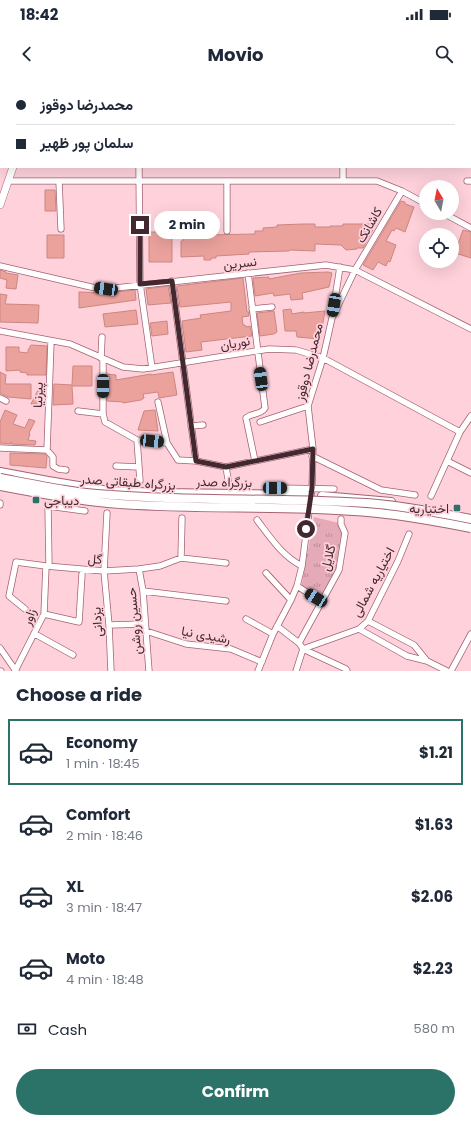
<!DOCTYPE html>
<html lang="en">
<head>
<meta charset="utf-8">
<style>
	:root { --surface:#fff; --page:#f6f6f7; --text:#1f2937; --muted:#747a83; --line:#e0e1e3; --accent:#2b7269 }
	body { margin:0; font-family:Poppins,Vazirmatn,sans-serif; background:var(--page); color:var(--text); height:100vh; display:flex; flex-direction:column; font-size:15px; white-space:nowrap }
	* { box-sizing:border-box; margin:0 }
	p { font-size:13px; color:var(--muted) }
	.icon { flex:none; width:22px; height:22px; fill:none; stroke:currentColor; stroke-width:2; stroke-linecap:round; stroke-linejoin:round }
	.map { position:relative; height:591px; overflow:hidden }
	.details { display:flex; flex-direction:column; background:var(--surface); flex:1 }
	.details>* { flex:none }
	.hud { position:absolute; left:0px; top:0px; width:471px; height:88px; box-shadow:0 4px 16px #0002; display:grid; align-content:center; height:88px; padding:0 16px; background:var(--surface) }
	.needle { width:26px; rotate:350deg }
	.buttons { position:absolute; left:419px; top:100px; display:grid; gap:8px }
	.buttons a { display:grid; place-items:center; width:40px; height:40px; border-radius:50%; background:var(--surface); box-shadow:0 4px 16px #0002; font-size:20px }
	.end { position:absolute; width:18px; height:18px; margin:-9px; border:5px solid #44282f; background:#fff; box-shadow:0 0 0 2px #fff }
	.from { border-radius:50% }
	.bubble { position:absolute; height:28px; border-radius:14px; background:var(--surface); box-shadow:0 4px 16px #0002; font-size:13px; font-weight:700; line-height:28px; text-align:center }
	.car { position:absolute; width:12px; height:24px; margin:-12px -6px; border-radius:5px; box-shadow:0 0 3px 1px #0007; background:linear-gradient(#222 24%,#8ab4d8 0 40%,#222 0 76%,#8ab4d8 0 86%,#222 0) }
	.hud b { display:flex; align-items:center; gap:14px; height:38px; font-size:15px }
	.hud b+b { border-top:1px solid var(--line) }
	.hud i { width:10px; height:10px; background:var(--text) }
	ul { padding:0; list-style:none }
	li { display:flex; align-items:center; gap:12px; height:66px; margin:0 8px 6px; padding:0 8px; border:2px solid transparent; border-radius:0px }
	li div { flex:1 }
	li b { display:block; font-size:15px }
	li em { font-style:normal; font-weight:700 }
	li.selected { border-color:var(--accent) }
	li>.icon { width:36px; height:36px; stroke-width:1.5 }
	h2 { padding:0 16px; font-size:18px; line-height:48px }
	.pay { display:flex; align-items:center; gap:10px; height:44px; padding:0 16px; font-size:15px }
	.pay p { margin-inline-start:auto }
	.primary-button { display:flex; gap:8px; margin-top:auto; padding:8px 16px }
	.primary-button a { flex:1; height:46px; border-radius:24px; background:var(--accent); color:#fff; font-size:16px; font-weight:700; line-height:46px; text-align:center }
	.status { display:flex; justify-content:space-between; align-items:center; height:28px; padding:0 20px; background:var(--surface); direction:ltr }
	.status svg { height:11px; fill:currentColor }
	header { display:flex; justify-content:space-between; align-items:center; height:52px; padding:0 16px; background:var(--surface); font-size:18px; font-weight:700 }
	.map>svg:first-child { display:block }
	.park { fill:url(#park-tufts) }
	.building { fill:#eba29d; stroke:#cc8681 }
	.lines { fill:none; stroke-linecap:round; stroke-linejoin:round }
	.minor-casing { stroke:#a46273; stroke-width:7 }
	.major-casing { stroke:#a46273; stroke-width:8 }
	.highway-casing { stroke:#a46273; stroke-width:10 }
	.minor { stroke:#fff; stroke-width:5.5 }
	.major { stroke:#fff; stroke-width:7 }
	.highway { stroke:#fff; stroke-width:8 }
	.highway-bridge-casing { stroke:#a46273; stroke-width:10; stroke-linecap:butt }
	.highway-bridge { stroke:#fff; stroke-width:8 }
	.route { stroke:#44282f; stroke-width:5 }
	.poi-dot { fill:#2b7269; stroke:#fed1db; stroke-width:1.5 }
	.labels { text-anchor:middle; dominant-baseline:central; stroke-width:3.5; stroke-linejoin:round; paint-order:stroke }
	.street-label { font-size:13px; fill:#44282f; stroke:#fed1db }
	.poi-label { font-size:13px; fill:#44282f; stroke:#fed1db; text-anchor:start }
</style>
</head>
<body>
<div class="status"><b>18:42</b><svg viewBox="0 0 49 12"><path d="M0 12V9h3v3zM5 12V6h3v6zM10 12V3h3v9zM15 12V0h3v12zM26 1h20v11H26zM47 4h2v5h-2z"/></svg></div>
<header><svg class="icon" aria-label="back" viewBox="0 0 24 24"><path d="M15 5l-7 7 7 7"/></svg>Movio<svg class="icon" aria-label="search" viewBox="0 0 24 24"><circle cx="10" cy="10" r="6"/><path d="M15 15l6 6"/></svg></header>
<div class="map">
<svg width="471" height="591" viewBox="0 0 471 591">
	<defs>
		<pattern id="park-tufts" width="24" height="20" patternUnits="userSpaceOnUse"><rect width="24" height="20" fill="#e5aab8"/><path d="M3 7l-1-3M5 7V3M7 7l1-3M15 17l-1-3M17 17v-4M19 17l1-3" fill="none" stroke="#bb8a96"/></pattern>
	</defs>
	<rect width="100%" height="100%" fill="#fed1db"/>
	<path class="park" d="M314 437 339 443 344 453 337 487 320 519 301 508Z"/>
	<path class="building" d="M45 110H55L56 131H45Z
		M401 121 405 122V124L414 127 405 152 396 148 394 151 392 150 386 161 396 165 390 182 388 181 386 186 378 182 373 190 363 185Z
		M303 144H315V147H330V146H343V144H376L363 168H357V169L346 170 341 165 315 164V171L290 170 289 171 249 172V174L216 176V178H211V180H204V176L181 177V161H183V158H194V156H204V155L255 154V151H263V148L277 147V145Z
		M463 150 471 152V178L455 173Z
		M149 152H172V182H149Z
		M47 155H64V178H47Z
		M0 190 6 192V193L18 195 16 209 6 208 7 200 0 198Z
		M328 192 332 193 329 207 302 213 303 219 291 220 290 214 274 216 273 213 255 216 253 198 269 197V199L301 193Z
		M243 198 247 232H249V236L242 237 243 245H245L246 247 250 246 252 256 201 262 202 270 186 272 182 241 201 238 200 235 231 231V222L180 227 177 206Z
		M168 206 171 223 148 225 146 209Z
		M135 210 136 220 79 228V212L106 213Z
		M0 214 7 215 5 224 39 225 38 243 0 242Z
		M291 229 292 234 304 232V233L325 231 320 259 297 257 296 251H285L283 230Z
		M136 230 138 244 105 247 103 234Z
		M274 231 277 252 274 254 260 256 257 233Z
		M167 241 168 254 152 256 150 243Z
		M31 265 47 266 46 295H27V293L20 292V290L6 291V267H19V272L28 273V270Z
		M73 286H92V306H72L73 324 53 325 54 304 72 305Z
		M0 292 6 295 5 304H31V319L8 317 0 313Z
		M173 292 177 315 159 318 158 312 143 314 144 318 141 320 123 323V322L107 321V294L116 295V300L151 294V295Z
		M38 310H44L43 324H31Z
		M5 330 17 335 13 344 25 348 29 339 35 341 29 353 30 354 28 360 36 361 35 365 11 364V362L10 364 0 363V342Z
		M155 330 158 351 138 350 144 331Z
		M10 373 45 374 47 377 46 388 10 385Z"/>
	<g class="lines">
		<defs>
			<path id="minor" d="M139 0V1
				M346 1V0
				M434 1V0
				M470 20H471
				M0 31H1
				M139 87 140 204 152 288
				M9 101H377L402 111 426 124
				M59 101 61 149
				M343 101V87
				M467 101H471
				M443 133 471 148
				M227 151V101
				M0 186 91 207 106 209 326 185 355 190 471 249
				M248 193 265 328C261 335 251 333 246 338L255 381
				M172 201 196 381
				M252 229 272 227
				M333 231 340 187
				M0 251 70 264 123 287 143 289 269 269 296 270 323 278 460 352
				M101 278 102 257
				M103 279V334L105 342 137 360 167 363
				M0 318 6 321
				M158 322 167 363 178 380 196 381 226 387 313 369
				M78 331 103 334
				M260 342 308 326
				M191 346 203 345
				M137 360 140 401
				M0 368 47 370
				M47 370 51 262
				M47 370 53 377V386L58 389 66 390
				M312 376 381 410 415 415
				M447 381 471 393
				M116 386 139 387
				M226 387 229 405
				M275 408 334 409
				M431 416 460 352 471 336
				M0 423V425
				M107 433 104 491 109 545 111 591
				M257 440C270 457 282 476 302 486
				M181 478 182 438
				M49 486 48 426 85 431
				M139 489 143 511 149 591
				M266 493 291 520
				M297 506 316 518
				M143 511 226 521
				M25 529 9 516 16 482 46 486 104 491 139 489 160 486 181 478 226 483
				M44 534 79 542 82 494
				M246 539 273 554
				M109 545 144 544
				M277 546 299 563 303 569 346 589 347 591
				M359 549 407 576 427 581 414 565 368 541
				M146 551 186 564 231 569 262 582
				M35 554 73 575
				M299 563 339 490 345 453 341 444V439
				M0 568 16 591
				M303 569 359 549 368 541 398 481 409 454
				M427 581 447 591
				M0 591H1
				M15 591 44 534 46 486
				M258 591 273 554 291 520 297 506 302 486 312 408 313 369 308 326 323 278 332 238 355 190 402 111
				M296 591 303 569
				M451 591 471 554"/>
			<path id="major" d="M34 0V1
				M0 125 13 87"/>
			<path id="highway" d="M0 392 48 401 109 411 163 413 306 415
				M322 416 391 422"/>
		</defs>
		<use href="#minor" class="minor-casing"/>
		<use href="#major" class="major-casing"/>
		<use href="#highway" class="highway-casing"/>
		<use href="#minor" class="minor"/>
		<use href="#major" class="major"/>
		<use href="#highway" class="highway"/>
		<defs>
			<path id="highway-bridge" d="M0 398C37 405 74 413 111 415 200 422 289 417 378 424 409 427 440 433 471 439
				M0 406C36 413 72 420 108 423 198 431 288 424 378 433 409 436 440 442 471 448"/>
		</defs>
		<use href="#highway-bridge" class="highway-bridge-casing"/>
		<use href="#highway-bridge" class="highway-bridge"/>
	</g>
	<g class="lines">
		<path class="route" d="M140 145V204L172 201 196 381 226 387 313 369 312 408 306 449"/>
	</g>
	<g class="poi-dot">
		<rect x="32" y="416" width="8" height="8" rx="2"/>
		<rect x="453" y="424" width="8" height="8" rx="2"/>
	</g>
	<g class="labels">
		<g class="street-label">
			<text transform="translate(369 145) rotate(-60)">کاشانک</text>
			<text transform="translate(240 183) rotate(-6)">نسرین</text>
			<text transform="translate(235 263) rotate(-10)">نوریان</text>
			<text transform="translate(309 282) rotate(-76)">محمدرضا دوقوز</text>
			<text transform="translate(38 315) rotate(-88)">پیرنیا</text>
			<text transform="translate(128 402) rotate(4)">بزرگراه طبقاتی صدر</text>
			<text transform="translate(224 402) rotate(1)">بزرگراه صدر</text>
			<text transform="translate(328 478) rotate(-75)">گلایل</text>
			<text transform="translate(95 479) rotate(4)">گل</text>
			<text transform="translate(373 502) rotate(-62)">اختیاریه شمالی</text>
			<text transform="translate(29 537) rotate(-70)">زاور</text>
			<text transform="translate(134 541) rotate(-95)">حسین روشن</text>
			<text transform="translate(97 542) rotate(-94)">یزدانی</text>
			<text transform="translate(206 555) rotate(10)">رشیدی نیا</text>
		</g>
		<g class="poi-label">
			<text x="44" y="420">دیباجی</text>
			<text x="449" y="428" text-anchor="end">اختیاریه</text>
		</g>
	</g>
</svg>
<div class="buttons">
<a><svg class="needle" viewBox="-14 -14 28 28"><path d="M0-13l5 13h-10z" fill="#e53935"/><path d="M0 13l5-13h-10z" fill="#747a83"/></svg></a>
<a><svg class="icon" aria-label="locate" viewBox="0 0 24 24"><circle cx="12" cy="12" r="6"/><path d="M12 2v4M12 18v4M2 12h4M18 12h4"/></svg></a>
</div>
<i class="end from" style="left:306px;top:449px"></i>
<i class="end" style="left:140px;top:145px"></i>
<div class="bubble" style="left:154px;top:131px;width:66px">2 min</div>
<i class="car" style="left:106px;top:209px;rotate:278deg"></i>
<i class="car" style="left:334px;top:225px;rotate:189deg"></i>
<i class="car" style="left:261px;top:299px;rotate:352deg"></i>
<i class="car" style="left:103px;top:306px;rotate:180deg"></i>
<i class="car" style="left:152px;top:361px;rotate:96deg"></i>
<i class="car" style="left:275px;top:408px;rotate:90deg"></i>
<i class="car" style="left:316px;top:518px;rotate:301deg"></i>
<div class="hud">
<b><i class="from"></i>محمدرضا دوقوز</b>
<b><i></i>سلمان پور ظهیر</b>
</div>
</div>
<section class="details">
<h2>Choose a ride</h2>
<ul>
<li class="selected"><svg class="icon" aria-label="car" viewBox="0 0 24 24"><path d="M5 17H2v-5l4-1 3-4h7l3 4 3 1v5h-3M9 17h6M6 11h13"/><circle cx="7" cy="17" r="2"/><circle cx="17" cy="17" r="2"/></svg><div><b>Economy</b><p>1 min · 18:45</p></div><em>$1.21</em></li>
<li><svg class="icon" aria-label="car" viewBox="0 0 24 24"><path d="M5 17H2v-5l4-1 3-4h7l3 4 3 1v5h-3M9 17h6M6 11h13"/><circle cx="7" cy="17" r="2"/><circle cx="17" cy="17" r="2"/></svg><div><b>Comfort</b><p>2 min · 18:46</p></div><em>$1.63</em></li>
<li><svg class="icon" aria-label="car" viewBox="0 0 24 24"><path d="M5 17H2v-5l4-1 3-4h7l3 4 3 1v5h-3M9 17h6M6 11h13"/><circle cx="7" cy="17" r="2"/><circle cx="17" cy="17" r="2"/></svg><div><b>XL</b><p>3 min · 18:47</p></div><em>$2.06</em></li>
<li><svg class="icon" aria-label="car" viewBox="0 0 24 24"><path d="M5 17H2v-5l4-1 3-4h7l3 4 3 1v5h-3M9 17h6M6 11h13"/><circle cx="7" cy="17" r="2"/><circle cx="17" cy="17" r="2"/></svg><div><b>Moto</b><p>4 min · 18:48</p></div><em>$2.23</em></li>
</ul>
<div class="pay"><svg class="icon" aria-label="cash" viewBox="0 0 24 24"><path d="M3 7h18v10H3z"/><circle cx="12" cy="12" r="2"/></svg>Cash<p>580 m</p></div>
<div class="primary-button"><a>Confirm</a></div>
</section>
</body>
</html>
